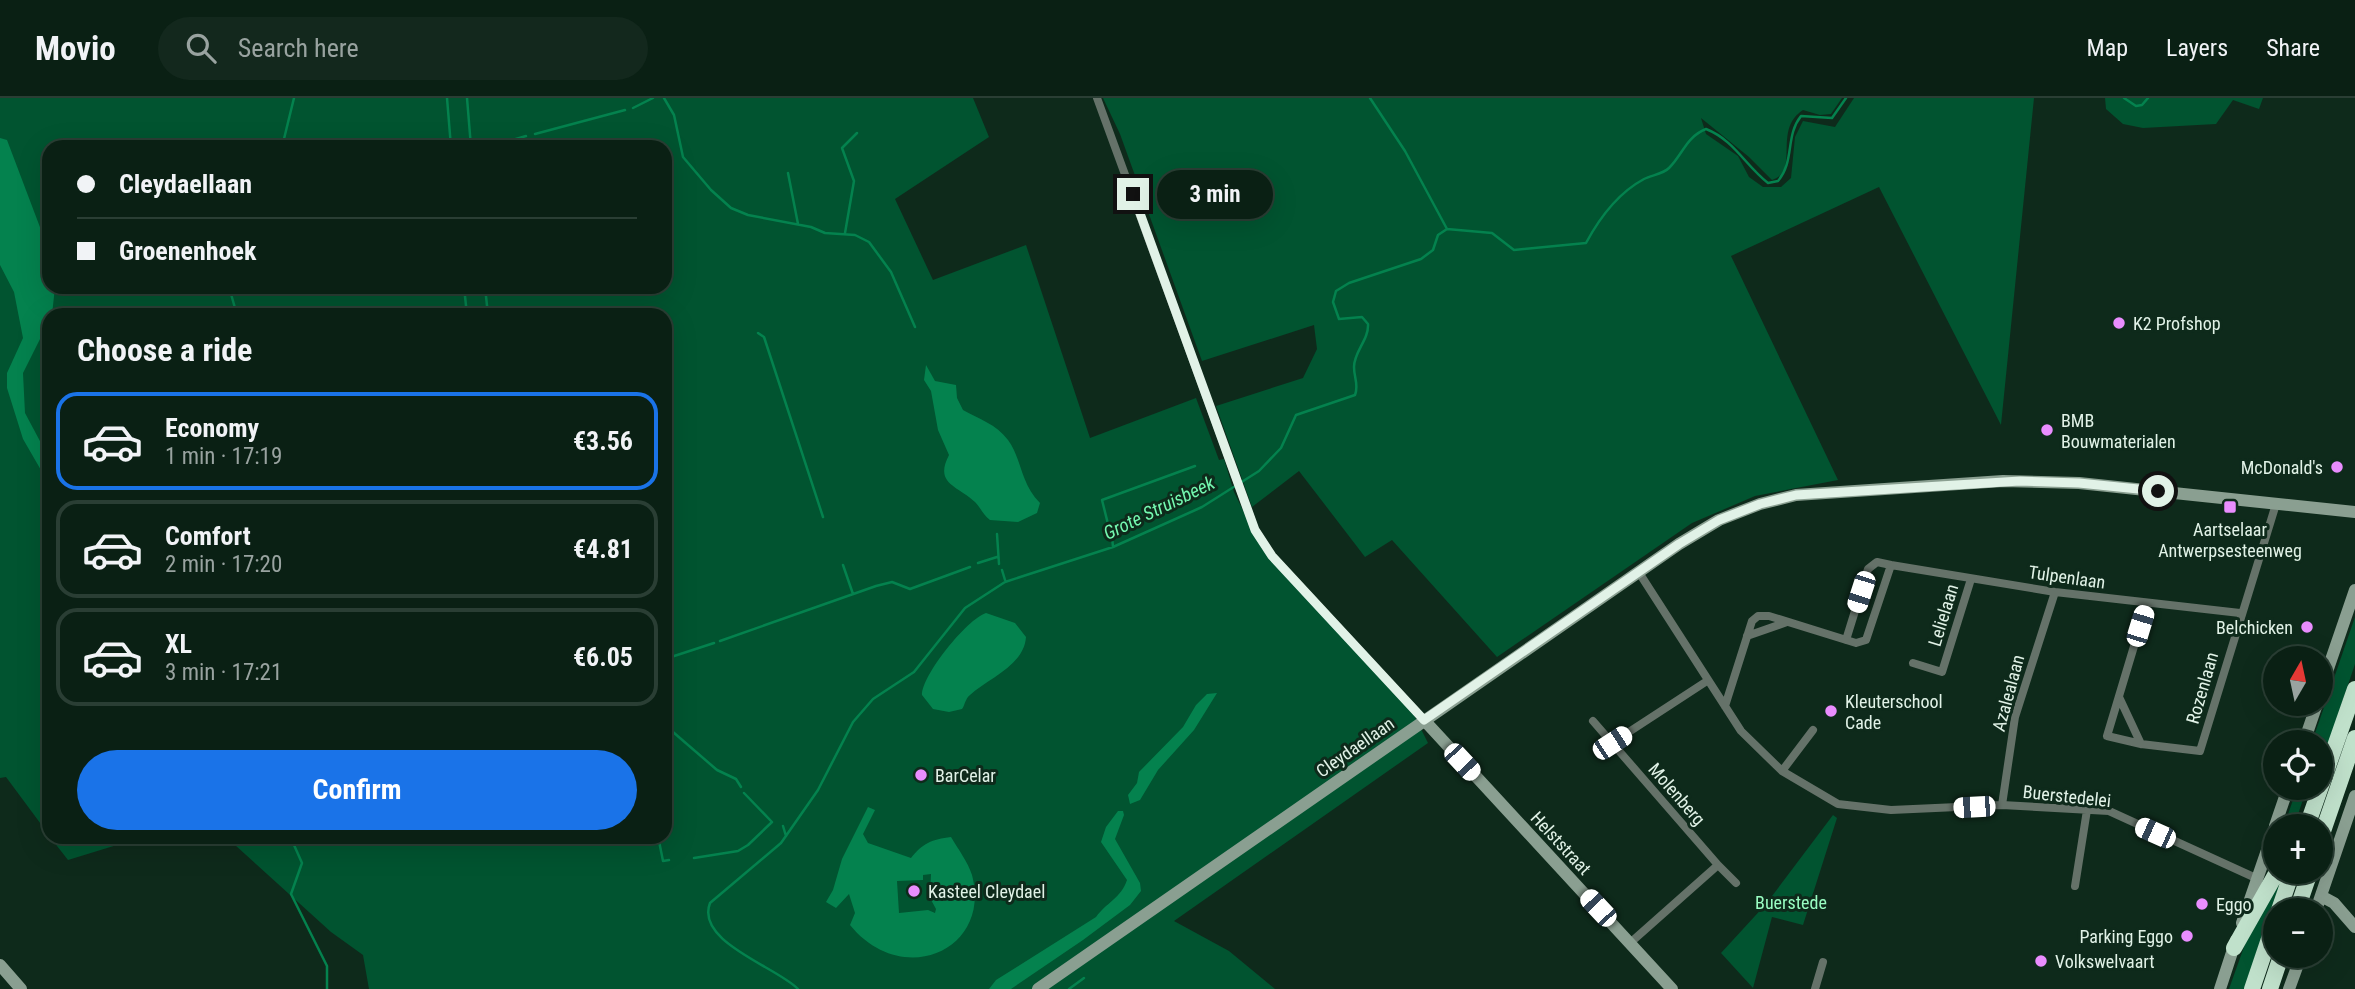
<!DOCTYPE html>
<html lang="en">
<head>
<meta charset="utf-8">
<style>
	:root { --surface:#0a2014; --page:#13281d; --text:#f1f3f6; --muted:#99a3a0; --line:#2a3e34; --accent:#1a73e8 }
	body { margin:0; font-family:"Roboto Condensed",sans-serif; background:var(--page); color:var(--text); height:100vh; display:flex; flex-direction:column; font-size:26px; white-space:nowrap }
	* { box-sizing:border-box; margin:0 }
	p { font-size:23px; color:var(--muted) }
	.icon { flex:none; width:38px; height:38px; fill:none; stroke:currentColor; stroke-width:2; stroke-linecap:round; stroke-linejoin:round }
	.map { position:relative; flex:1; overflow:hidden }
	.details { position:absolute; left:42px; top:210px; width:630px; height:536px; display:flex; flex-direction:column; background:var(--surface); border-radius:21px; box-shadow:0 7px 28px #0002,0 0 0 2px var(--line) }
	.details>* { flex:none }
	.hud { position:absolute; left:42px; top:42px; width:630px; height:154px; border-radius:21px; box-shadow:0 7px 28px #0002,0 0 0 2px var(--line); display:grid; align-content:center; height:154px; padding:0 35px; background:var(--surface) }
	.needle { width:46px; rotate:9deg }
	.fabs { position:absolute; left:2263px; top:548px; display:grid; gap:14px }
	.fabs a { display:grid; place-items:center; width:70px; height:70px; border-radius:50%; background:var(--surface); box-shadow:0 7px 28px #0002,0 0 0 2px var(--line); font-size:35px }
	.end { position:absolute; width:32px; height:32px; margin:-16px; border:9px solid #e1f2e7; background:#111; box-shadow:0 0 0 4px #111 }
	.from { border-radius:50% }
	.bubble { position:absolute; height:49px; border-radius:24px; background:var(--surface); box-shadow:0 7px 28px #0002,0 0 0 2px var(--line); font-size:23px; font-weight:700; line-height:49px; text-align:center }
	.car { position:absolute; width:21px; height:42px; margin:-21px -10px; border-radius:9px; box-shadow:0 0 5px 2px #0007; background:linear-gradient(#fff 24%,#345 0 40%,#fff 0 76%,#345 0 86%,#fff 0) }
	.hud b { display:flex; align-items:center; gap:24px; height:66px; font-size:26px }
	.hud b+b { border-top:2px solid var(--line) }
	.hud i { width:18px; height:18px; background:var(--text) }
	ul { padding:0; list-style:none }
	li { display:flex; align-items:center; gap:21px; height:98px; margin:0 14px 10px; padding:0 21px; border:4px solid var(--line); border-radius:21px }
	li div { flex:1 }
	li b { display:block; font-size:26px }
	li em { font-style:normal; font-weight:700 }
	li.active { border-color:var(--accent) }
	li>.icon { width:63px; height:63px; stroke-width:1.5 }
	h2 { padding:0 35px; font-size:32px; line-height:84px }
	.primary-button { display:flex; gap:14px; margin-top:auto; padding:14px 35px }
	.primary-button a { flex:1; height:80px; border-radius:42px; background:var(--accent); color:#fff; font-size:28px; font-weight:700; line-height:80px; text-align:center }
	header { display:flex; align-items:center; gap:42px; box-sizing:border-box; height:98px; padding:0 35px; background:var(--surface); border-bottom:2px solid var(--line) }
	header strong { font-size:33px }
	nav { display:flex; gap:38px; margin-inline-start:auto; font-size:24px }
	.search { width:490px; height:63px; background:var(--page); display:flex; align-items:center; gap:18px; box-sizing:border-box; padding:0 24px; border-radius:38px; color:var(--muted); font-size:26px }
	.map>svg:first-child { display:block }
	.green { fill:#015430; fill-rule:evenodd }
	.water { fill:#04824e; fill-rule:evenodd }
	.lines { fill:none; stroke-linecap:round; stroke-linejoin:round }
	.stream { stroke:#04824e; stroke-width:2.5 }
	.street { stroke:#657269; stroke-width:8 }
	.secondary { stroke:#8a9f91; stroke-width:12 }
	.highway { stroke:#c0e1cb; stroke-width:16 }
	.route { stroke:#e1f2e7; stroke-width:9 }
	.poi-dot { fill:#e98dfe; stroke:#0e2a1b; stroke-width:2.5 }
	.labels { text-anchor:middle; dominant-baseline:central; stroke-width:6; stroke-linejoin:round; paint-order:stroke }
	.poi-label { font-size:18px; fill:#e1f2e7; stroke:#0e2a1b; text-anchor:start }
	.street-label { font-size:18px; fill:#e1f2e7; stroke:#0e2a1b }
	.park-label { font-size:18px; fill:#99fdc2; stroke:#0e2a1b }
	.water-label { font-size:19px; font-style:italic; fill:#74f8b0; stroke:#0e2a1b }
</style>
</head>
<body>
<header>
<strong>Movio</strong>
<div class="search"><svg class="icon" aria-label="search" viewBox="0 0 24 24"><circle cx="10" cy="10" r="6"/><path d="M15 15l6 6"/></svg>Search here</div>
<nav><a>Map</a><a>Layers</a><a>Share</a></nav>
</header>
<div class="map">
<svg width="2355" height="891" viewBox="0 0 2355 891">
	<rect width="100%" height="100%" fill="#0e2a1b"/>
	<path class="green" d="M0 0H973L989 39 895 101 933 182 1026 147 1090 340 1196 300 1219 362 1224 361 1234 394 1262 451 1409 607 1428 645 1174 823 1229 853 1275 891H369L363 857 331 834 235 747 220 739 665 738V217H49V737L6 679 0 680ZM49 49H665V189H49Z
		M1103 0H1842L1831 16 1820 17 1803 12C1772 32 1801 73 1772 82L1749 59 1701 20 1706 36 1738 58 1749 79 1763 89H1781L1791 80 1795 39 1803 23 1835 29 1854 0H2034L2001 327 1879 89 1731 158 1838 382 1755 398 1692 425 1497 559 1392 442 1365 459 1299 373 1252 409 1216 308 1303 280 1317 251 1314 227 1202 263 1120 36Z
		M2105 0H2263L2259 11 2233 2 2216 26 2143 30 2123 26 2106 11Z
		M2355 519V566L2321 667 2320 644H2312Z
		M2297 690H2307L2294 728H2284Z
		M1833 717 1837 720 1803 827 1772 819 1753 890 1721 855 1766 806Z
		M50 739H143L68 762Z
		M2283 776 2244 891H2229L2245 846Z"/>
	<path class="water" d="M0 40 7 42 49 153V189H55L52 217 23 275 25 315 49 360V386L23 341 7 290V275L23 240 14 194 0 167Z
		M926 267 935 283 956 287 957 300 963 312C979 321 996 326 1008 342 1022 361 1020 385 1040 405L1037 415 1018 424 990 422C983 417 981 410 975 404 957 387 934 386 949 357L938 332 931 293 924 282Z
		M986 515 1015 525 1026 539C1024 568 988 580 970 597 965 601 965 607 962 611L949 614 933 611 922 597C922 577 967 521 986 515Z
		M1217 595 1194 632 1158 672 1140 702 1130 706 1128 697 1137 685 1139 674 1183 629 1196 607 1207 596Z
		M868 709 875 712 863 736 868 745 911 760C922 746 932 741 951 739 958 751 968 764 972 777 992 853 902 891 850 827L855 815 849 796 836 810 826 804 833 792 842 761ZM931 776 930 800 936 811 935 815 928 812 899 815 897 783 923 782V777Z
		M1118 713H1123L1124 717 1115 741 1140 785 1141 793 1130 807 1083 842 1011 891H989L996 882 1096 819C1106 805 1121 800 1127 782L1101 744 1106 729Z"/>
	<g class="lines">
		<path class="stream" d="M447 0 451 49
			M467 0 471 49
			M664 0 674 17 683 59 711 92 731 110 748 117 811 129 825 135 855 137 869 144 891 174 915 229
			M1370 0 1405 53 1447 131
			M2124 0 2136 8 2142 7 2148 0
			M633 10 653 0
			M535 36 625 12
			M502 45 526 38
			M282 49 294 0
			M788 75 798 126
			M845 135 854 83 842 50 857 35
			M229 189 237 217
			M464 189 467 217
			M485 189 488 217
			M758 235 764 239 823 419
			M1110 434 1102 402 1195 368
			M997 436 999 466
			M1112 439 1113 449
			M978 465 997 459
			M843 467 853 496
			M1002 472 1005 482
			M720 543 876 488 892 484 910 491 970 469
			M665 561 714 545
			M673 634 717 672 736 681 741 689
			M783 728 786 738
			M290 738 302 765 291 796 327 868V891
			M658 738 663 763 669 762
			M694 760 738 753 748 747 772 724 744 695
			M798 891C777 869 695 844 710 805L781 745 818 692 853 624 873 601 914 574 965 510 1005 484 1113 449 1202 409 1259 373 1281 350 1296 317 1355 297C1359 287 1354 280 1354 269 1354 253 1369 242 1368 226L1362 219 1339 221 1333 204 1336 193 1349 185 1421 161 1433 152 1438 137 1447 131 1492 135 1514 152 1586 145C1600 119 1618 95 1644 81 1652 77 1663 76 1669 70 1683 56 1686 39 1706 31 1734 42 1745 67 1768 85L1778 83C1795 63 1785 38 1801 18L1832 20 1846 0
			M1069 891 1084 880"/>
		<path class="street" d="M1097 0 1255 432 1272 458 1424 622
			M1891 467 2055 494 2240 515
			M1638 473 1741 633 1782 673 1838 706 1891 712 2002 707 2109 713 2258 781
			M2147 505 2107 638 2141 646 2200 653 2276 406
			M1747 538 1787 524
			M1913 565 1942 574 1971 481
			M2119 599 2141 646
			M1725 608 1752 523 1758 518H1769L1856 545 1866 542 1891 467 1877 464 1868 471 1846 542
			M1593 623 1718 767
			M1612 645 1707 583
			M1782 673 1813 632
			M2002 707 2015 619 2055 494
			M2075 788 2087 712
			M1630 845 1718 767 1736 785
			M1815 891 1823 864"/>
		<path class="secondary" d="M2320 594 2355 492
			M1424 622 1672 891
			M2304 644 2317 606
			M2275 728 2288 690
			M2321 798 2334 805 2355 829
			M2316 812 2355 698
			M2242 825 2275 729
			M0 867 21 891
			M1038 891 1679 446 1719 422 1760 406 1796 397 2003 383 2079 385 2355 414
			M2220 891 2236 842
			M2289 891 2301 858"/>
		<path class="highway" d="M2307 728 2355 591
			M2320 742 2355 640
			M2279 812 2292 774
			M2297 812 2310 774
			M2234 850 2277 774
			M2252 891 2275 823
			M2270 891 2281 858"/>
	</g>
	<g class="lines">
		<path class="route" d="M1133 96 1255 432 1272 458 1424 622 1679 446 1719 422 1760 406 1796 397 2020 383 2079 385 2158 393"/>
	</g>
	<g class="poi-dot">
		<circle cx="2119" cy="225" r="7"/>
		<circle cx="2047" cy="332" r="7"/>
		<circle cx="2337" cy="369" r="7"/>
		<rect x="2223" y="402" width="14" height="14" rx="3.5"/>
		<circle cx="2307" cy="529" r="7"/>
		<circle cx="1831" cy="613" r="7"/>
		<circle cx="921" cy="677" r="7"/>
		<circle cx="914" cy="793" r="7"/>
		<circle cx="2202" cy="806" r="7"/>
		<circle cx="2187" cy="838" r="7"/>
		<circle cx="2041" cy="863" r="7"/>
	</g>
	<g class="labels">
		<g class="poi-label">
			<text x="2133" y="225">K2 Profshop</text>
			<text x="2061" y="322">BMB<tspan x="2061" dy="21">Bouwmaterialen</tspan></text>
			<text x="2323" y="369" text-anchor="end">McDonald's</text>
			<text x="2230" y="431" text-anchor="middle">Aartselaar<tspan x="2230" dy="21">Antwerpsesteenweg</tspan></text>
			<text x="2293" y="529" text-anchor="end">Belchicken</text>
			<text x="1845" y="603">Kleuterschool<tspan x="1845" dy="21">Cade</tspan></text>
			<text x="935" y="677">BarCelar</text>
			<text x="928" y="793">Kasteel Cleydael</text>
			<text x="2216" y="806">Eggo</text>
			<text x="2173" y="838" text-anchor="end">Parking Eggo</text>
			<text x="2055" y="863">Volkswelvaart</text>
		</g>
		<g class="street-label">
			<text transform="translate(2067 479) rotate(8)">Tulpenlaan</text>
			<text transform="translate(1943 517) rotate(-73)">Lelielaan</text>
			<text transform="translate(2202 590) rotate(-74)">Rozenlaan</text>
			<text transform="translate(2008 595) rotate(-75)">Azalealaan</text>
			<text transform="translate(1355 649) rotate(-35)">Cleydaellaan</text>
			<text transform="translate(1677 696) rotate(49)">Molenberg</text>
			<text transform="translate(2067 698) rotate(6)">Buerstedelei</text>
			<text transform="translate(1561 745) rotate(47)">Helststraat</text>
		</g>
		<g class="park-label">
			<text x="1791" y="804">Buerstede</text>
		</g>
		<g class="water-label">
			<text transform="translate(1159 410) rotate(-26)">Grote Struisbeek</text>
		</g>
	</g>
</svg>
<div class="fabs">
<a><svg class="needle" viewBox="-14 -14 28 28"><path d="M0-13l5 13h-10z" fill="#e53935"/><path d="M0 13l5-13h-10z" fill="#99a3a0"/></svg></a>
<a><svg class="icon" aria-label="locate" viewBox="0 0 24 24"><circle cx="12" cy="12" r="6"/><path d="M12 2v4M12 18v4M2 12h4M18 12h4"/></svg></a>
<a>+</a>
<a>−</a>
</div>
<i class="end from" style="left:2158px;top:393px"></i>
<i class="end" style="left:1133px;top:96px"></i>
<div class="bubble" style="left:1157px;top:72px;width:116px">3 min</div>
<i class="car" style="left:1861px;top:494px;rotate:198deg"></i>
<i class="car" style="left:2140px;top:528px;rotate:17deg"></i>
<i class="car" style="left:1612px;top:645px;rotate:57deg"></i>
<i class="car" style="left:1462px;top:664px;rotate:137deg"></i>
<i class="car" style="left:1974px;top:709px;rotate:267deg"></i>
<i class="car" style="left:2155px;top:735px;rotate:294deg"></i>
<i class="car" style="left:1598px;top:810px;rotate:317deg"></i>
<div class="hud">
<b><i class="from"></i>Cleydaellaan</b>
<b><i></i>Groenenhoek</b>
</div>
<section class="details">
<h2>Choose a ride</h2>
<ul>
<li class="active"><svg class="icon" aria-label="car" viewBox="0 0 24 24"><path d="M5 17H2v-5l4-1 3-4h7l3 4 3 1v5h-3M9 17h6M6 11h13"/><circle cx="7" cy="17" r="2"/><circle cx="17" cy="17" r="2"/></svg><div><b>Economy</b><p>1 min · 17:19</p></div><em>€3.56</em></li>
<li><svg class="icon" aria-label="car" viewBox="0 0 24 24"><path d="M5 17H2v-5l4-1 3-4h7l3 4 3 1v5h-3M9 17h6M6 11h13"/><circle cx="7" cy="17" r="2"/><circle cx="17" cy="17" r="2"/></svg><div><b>Comfort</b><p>2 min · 17:20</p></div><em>€4.81</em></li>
<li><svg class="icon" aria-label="car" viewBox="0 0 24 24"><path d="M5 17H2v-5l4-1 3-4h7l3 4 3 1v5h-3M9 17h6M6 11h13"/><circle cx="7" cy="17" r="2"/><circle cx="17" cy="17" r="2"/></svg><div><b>XL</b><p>3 min · 17:21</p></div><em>€6.05</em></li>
</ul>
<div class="primary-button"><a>Confirm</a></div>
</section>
</div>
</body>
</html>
